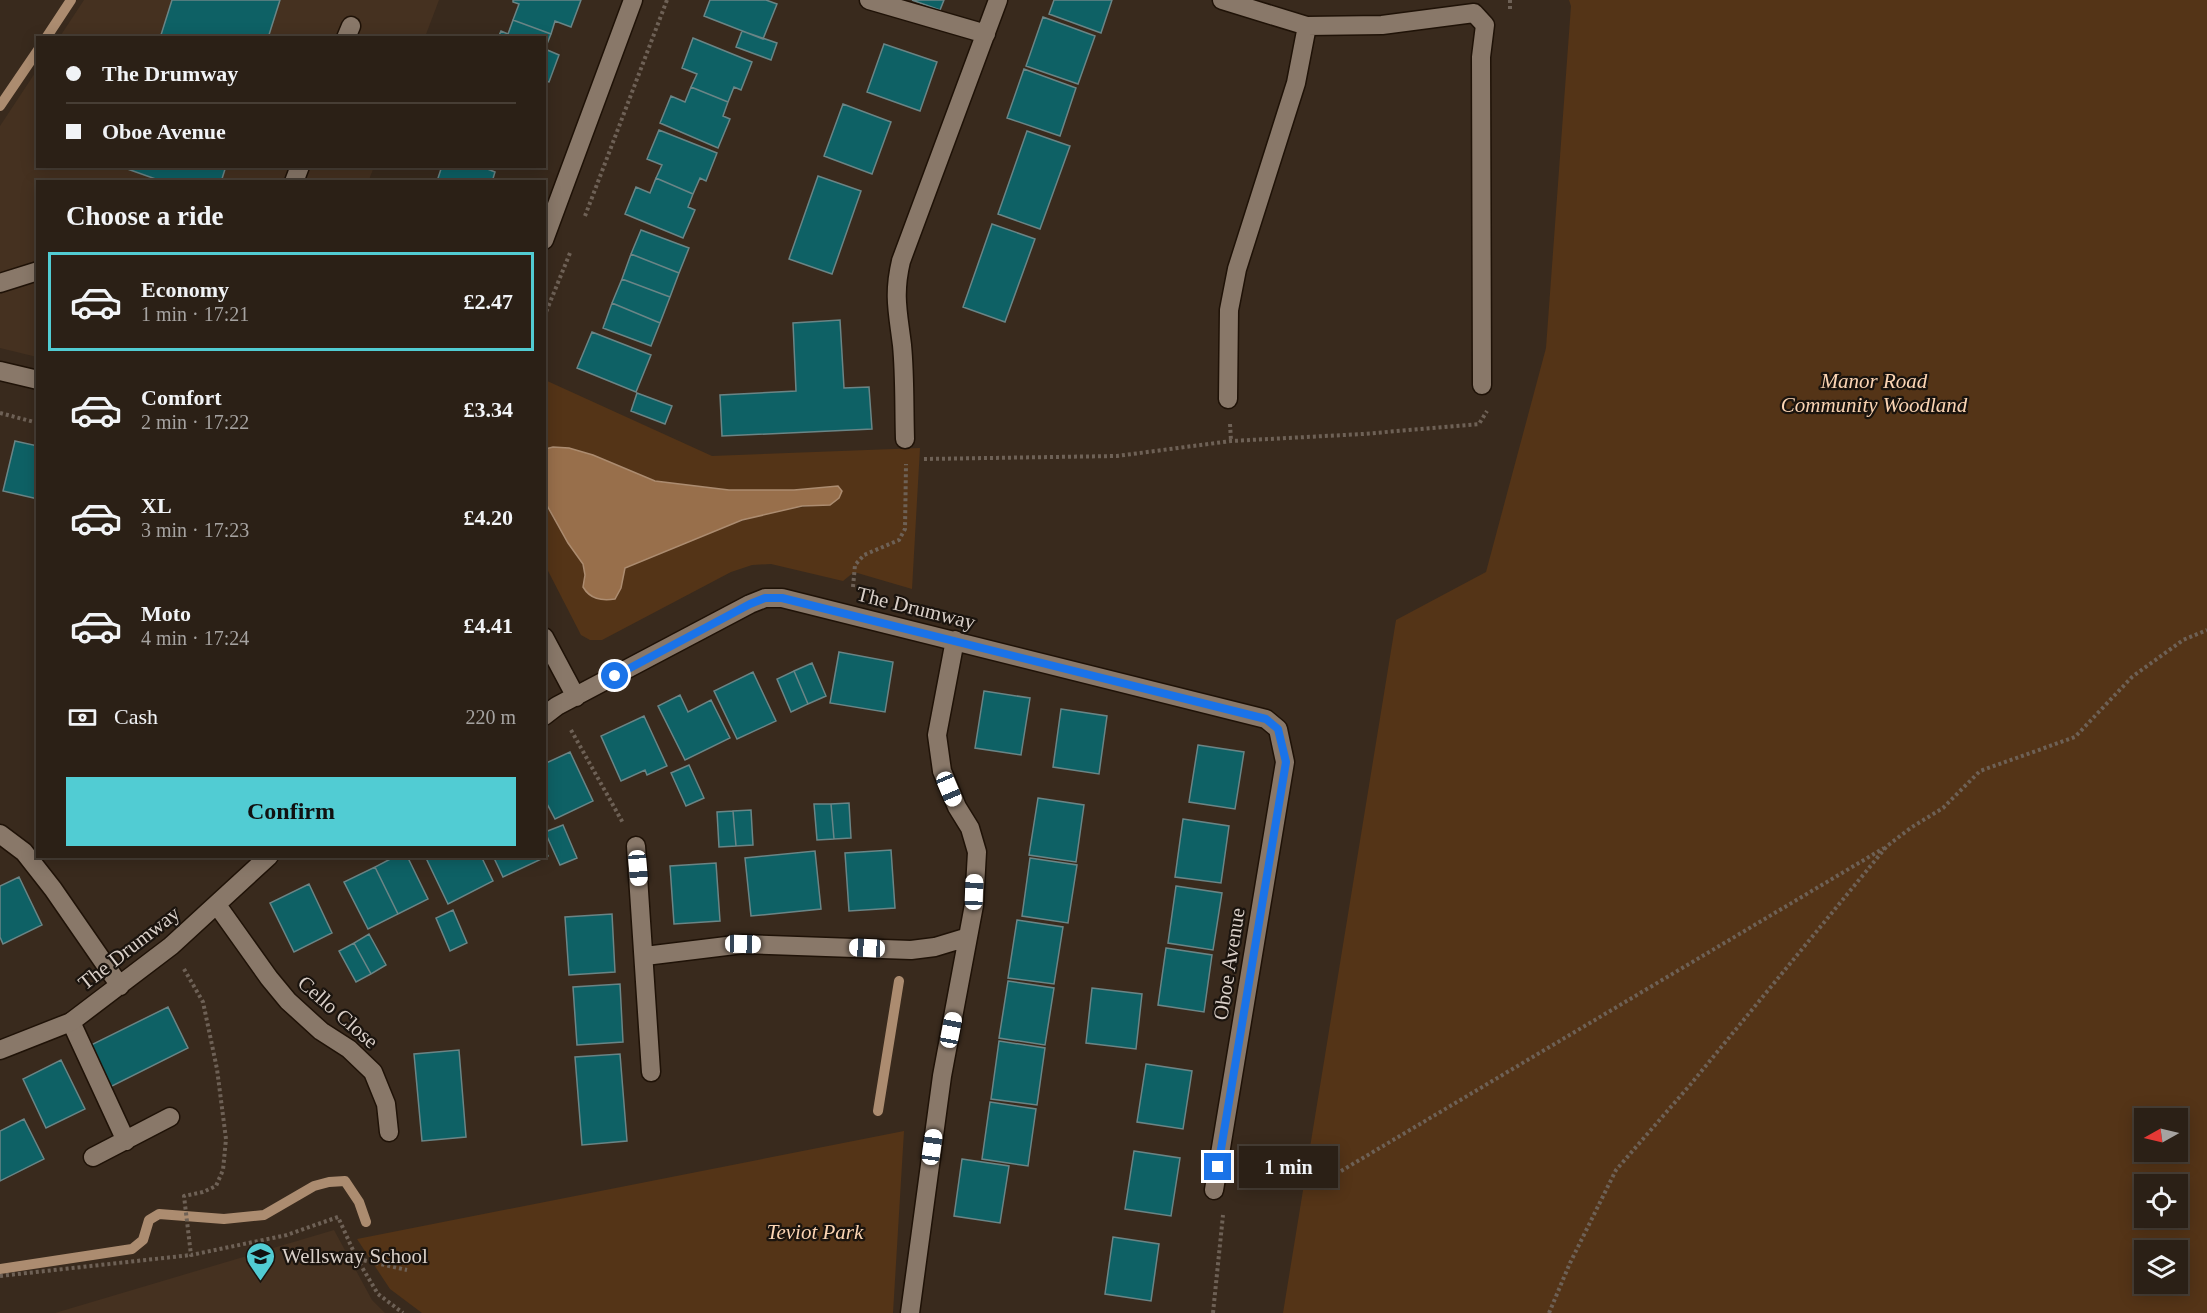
<!DOCTYPE html>
<html lang="en">
<head>
<meta charset="utf-8">
<style>
	:root { --surface:#2b2016; --page:#33281f; --text:#f1f3f6; --muted:#a6a3a1; --line:#473e35; --accent:#51ccd3 }
	body { margin:0; font-family:Georgia,serif; background:var(--page); color:var(--text); height:100vh; display:flex; flex-direction:column; font-size:22px; white-space:nowrap }
	* { box-sizing:border-box; margin:0 }
	p { font-size:20px; color:var(--muted) }
	.icon { flex:none; width:33px; height:33px; fill:none; stroke:currentColor; stroke-width:2; stroke-linecap:round; stroke-linejoin:round }
	.map { position:relative; flex:1; overflow:hidden }
	.details { position:absolute; left:36px; top:180px; width:510px; height:678px; display:flex; flex-direction:column; background:var(--surface); border-radius:0px; box-shadow:0 3px 15px #0003,0 0 0 2px var(--line) }
	.details>* { flex:none }
	.top-card { position:absolute; left:36px; top:36px; width:510px; height:132px; border-radius:0px; box-shadow:0 3px 15px #0003,0 0 0 2px var(--line); display:grid; align-content:center; height:132px; padding:0 30px; background:var(--surface) }
	.needle { width:39px; rotate:262deg }
	.tools { position:absolute; left:2134px; top:1108px; display:grid; gap:12px }
	.tools a { display:grid; place-items:center; width:54px; height:54px; border-radius:0px; background:var(--surface); box-shadow:0 3px 15px #0003,0 0 0 2px var(--line); font-size:30px }
	.end { position:absolute; width:27px; height:27px; margin:-14px; border:8px solid #1a73e8; background:#fff; box-shadow:0 0 0 3px #fff }
	.from { border-radius:50% }
	.bubble { position:absolute; height:42px; border-radius:0px; background:var(--surface); box-shadow:0 3px 15px #0003,0 0 0 2px var(--line); font-size:20px; font-weight:600; line-height:42px; text-align:center }
	.car { position:absolute; width:18px; height:36px; margin:-18px -9px; border-radius:8px; box-shadow:0 0 4px 2px #0007; background:linear-gradient(#fff 24%,#345 0 40%,#fff 0 76%,#345 0 86%,#fff 0) }
	.top-card b { display:flex; align-items:center; gap:21px; height:57px; font-size:22px }
	.top-card b+b { border-top:2px solid var(--line) }
	.top-card i { width:15px; height:15px; background:var(--text) }
	ul { padding:0; list-style:none }
	li { display:flex; align-items:center; gap:18px; height:99px; margin:0 12px 9px; padding:0 18px; border:3px solid transparent; border-radius:0px }
	li div { flex:1 }
	li b { display:block; font-size:22px }
	li em { font-style:normal; font-weight:600 }
	li.on { border-color:var(--accent) }
	li>.icon { width:54px; height:54px; stroke-width:1.5 }
	h2 { padding:0 30px; font-size:27px; line-height:72px }
	.pay { display:flex; align-items:center; gap:15px; height:66px; padding:0 30px; font-size:22px }
	.pay p { margin-inline-start:auto }
	.button { display:flex; gap:12px; margin-top:auto; padding:12px 30px }
	.button a { flex:1; height:69px; border-radius:0px; background:var(--accent); color:#111; font-size:24px; font-weight:600; line-height:69px; text-align:center }
	.map>svg:first-child { display:block }
	.built { fill:#453120 }
	.green { fill:#543417; fill-rule:evenodd }
	.water { fill:#986f4b; stroke:#ac8c70; stroke-width:1.5 }
	.lines { fill:none; stroke-linecap:round; stroke-linejoin:round }
	.stream { stroke:#ac8c70; stroke-width:10 }
	.building { fill:#0e6165; stroke:#6a8586; stroke-width:1.5 }
	.lane-casing { stroke:#1f1207; stroke-width:21 }
	.street-casing { stroke:#1f1207; stroke-width:21 }
	.path { stroke:#6e6156; stroke-width:4; stroke-dasharray:3 3; stroke-linecap:butt }
	.lane { stroke:#897869; stroke-width:18 }
	.street { stroke:#897869; stroke-width:18 }
	.route { stroke:#1a73e8; stroke-width:8 }
	.labels { text-anchor:middle; dominant-baseline:central; stroke-width:4.5; stroke-linejoin:round; paint-order:stroke }
	.park-label { font-size:21px; font-style:italic; fill:#fbd4b3; stroke:#1b140e }
	.street-label { font-size:21px; fill:#d9cfc8; stroke:#1b140e }
	.poi-label { font-size:21px; fill:#d9cfc8; stroke:#1b140e; text-anchor:start }
</style>
</head>
<body>
<div class="map">
<svg width="2207" height="1313" viewBox="0 0 2207 1313">
	<rect width="100%" height="100%" fill="#392a1d"/>
	<path class="built" d="M84 0H439L425 37 59 38Z
		M37 70 38 166 374 167 368 182H38L37 357 0 348V126Z
		M334 1230 372 1300 385 1313H55Z"/>
	<path class="green" d="M1569 0H2207V1313H1283L1396 620 1486 572 1546 348 1571 6ZM2145 1119H2178V1152H2145ZM2145 1185H2178V1218H2145ZM2145 1251H2178V1284H2145Z
		M545 380 712 456 920 448 912 589 854 572 843 581 771 564 752 565 731 572 602 640H590L581 635 545 565 544 502 568 543 583 564 585 575 621 588 624 568C690 540 757 507 830 505L842 491 838 486 794 490H729L655 481 593 455 569 448 553 447 545 449Z
		M904 1131 893 1313H422L390 1289 357 1239Z"/>
	<path class="water" d="M553 447 569 448 593 455 655 481 729 490H794L838 486 842 491 839 498 830 505 802 506 742 520 625 568 621 588 615 599C601 601 590 599 583 587L585 575 583 564 568 543 545 502V449Z"/>
	<g class="lines">
		<path class="stream" d="M46 38 71 0
			M0 106 38 50
			M878 1111 899 981
			M0 1269 132 1249 143 1240 149 1220 159 1214 224 1219 264 1215 314 1186 329 1182 345 1181 359 1202 366 1222"/>
	</g>
	<path class="building" d="M172 0H280L268 38H160Z
		M513 0H581L571 27 555 21 551 34 513 20 519 4 513 2Z
		M710 0H766L777 4 763 39 704 16Z
		M912 0H944L940 10Z
		M1054 0H1112L1101 33 1049 14Z
		M1043 17 1095 36 1078 84 1026 66Z
		M513 20 551 34 545 49 559 55 549 82 544 81V38H498L501 31 508 34Z
		M742 31 777 43 771 60 736 47Z
		M693 38 752 62 741 90 734 87 728 102 691 87 697 74 682 68Z
		M884 44 937 62 920 111 867 92Z
		M1024 69 1076 88 1060 136 1007 118Z
		M691 87 728 102 723 116 730 119 718 148 660 123 671 96 685 102Z
		M843 104 891 122 872 174 824 156Z
		M659 130 717 153 706 181 700 178 693 194 656 178 662 165 647 159Z
		M1027 131 1070 146 1040 229 998 214Z
		M119 166H226L221 182H164Z
		M442 166H480L495 172 492 182H446L438 178Z
		M818 176 861 191 832 274 789 259Z
		M656 178 693 194 688 207 695 210 683 238 625 214 636 187 650 193Z
		M992 224 1035 239 1005 322 963 307Z
		M641 230 689 248 679 273 631 254Z
		M631 254 679 273 670 297 622 279Z
		M622 279 670 297 660 323 612 303Z
		M612 303 660 323 651 346 603 328Z
		M840 320 844 388 869 387 872 429 722 436 720 395 796 391 793 323Z
		M592 332 651 355 636 392 577 368Z
		M637 393 672 406 665 424 631 411Z
		M15 441 38 446V499L3 491Z
		M839 652 893 662 885 712 830 703Z
		M812 663 826 696 808 704 794 671Z
		M794 671 808 704 791 712 777 679Z
		M753 672 776 721 737 739 714 691Z
		M984 691 1030 698 1021 755 975 748Z
		M680 695 688 712 711 700 730 738 685 760 658 706Z
		M1061 709 1107 716 1099 774 1053 767Z
		M644 716 667 766 647 775 645 770 621 781 601 736Z
		M1198 745 1244 752 1235 809 1189 802Z
		M570 752 593 801 555 819 544 798V764Z
		M689 765 704 798 686 806 671 773Z
		M1038 798 1084 805 1076 862 1029 855Z
		M849 803 851 838 834 839 831 804Z
		M814 804H831L834 839 817 840Z
		M751 810 753 845 736 846 733 811Z
		M733 811 736 846 719 847 717 812Z
		M1183 819 1229 826 1221 883 1175 877Z
		M563 825 577 858 560 865 545 832Z
		M544 848 548 856 503 877 493 856H544Z
		M891 850 895 908 849 911 845 853Z
		M815 851 821 909 751 916 745 858Z
		M396 856H407L428 899 398 914 375 867Z
		M425 856H481L493 881 448 904Z
		M1030 858 1077 865 1068 923 1022 916Z
		M716 863 720 921 674 924 670 866Z
		M375 867 398 914 368 929 344 882Z
		M19 877 42 925 3 944 0 937V886Z
		M309 884 332 933 294 952 270 903Z
		M1176 886 1222 893 1213 950 1168 943Z
		M453 910 467 943 450 951 436 918Z
		M612 914 615 972 569 975 565 917Z
		M1017 920 1063 927 1054 984 1008 978Z
		M369 934 386 965 371 974 354 943Z
		M354 943 371 974 356 982 339 951Z
		M1166 948 1212 955 1204 1012 1158 1005Z
		M1008 981 1054 988 1045 1045 999 1038Z
		M620 984 623 1042 577 1045 573 987Z
		M1092 988 1142 994 1136 1049 1086 1043Z
		M168 1007 188 1048 110 1087 89 1046Z
		M999 1041 1045 1048 1037 1105 991 1099Z
		M459 1050 466 1137 422 1141 414 1054Z
		M620 1054 627 1141 582 1145 575 1057Z
		M61 1060 85 1109 46 1128 23 1079Z
		M1146 1064 1192 1071 1183 1129 1137 1122Z
		M990 1102 1036 1109 1028 1166 982 1159Z
		M24 1119 44 1159 0 1181V1131Z
		M1134 1151 1180 1158 1171 1216 1125 1209Z
		M962 1159 1009 1166 1000 1223 954 1216Z
		M1113 1237 1159 1244 1151 1301 1105 1294Z"/>
	<g class="lines">
		<defs>
			<path id="lane" d="M346 38 351 26
				M294 182 300 166
				M0 283 38 271
				M71 1022 126 1141
				M93 1157 170 1117"/>
			<path id="street" d="M869 0 986 34
				M1222 0 1307 26 1382 25 1474 13 1485 25 1481 57 1482 385
				M544 240 633 0
				M0 371 38 380
				M1228 399 1229 310 1237 269 1296 83 1307 26
				M905 439C904 408 905 376 902 345 898 312 893 295 901 261L998 0
				M544 637 576 697
				M544 716 557 706 750 604 765 598H782L1266 719 1278 729 1285 762 1214 1190
				M0 834 24 852 53 889 120 986
				M636 846 651 1072
				M217 905 269 978 288 1001 321 1031 349 1049 373 1072 386 1104 389 1132
				M645 956 743 944 911 950 935 947 968 937
				M0 1050 71 1022 171 946 269 856
				M910 1313 942 1076 974 905 977 852 970 828 957 807 942 771 937 735 955 640"/>
		</defs>
		<use href="#lane" class="lane-casing"/>
		<use href="#street" class="street-casing"/>
		<path class="path" d="M1510 0V11
			M585 216 667 0
			M544 317 570 253
			M0 413 38 423
			M1230 424 1231 441
			M924 459 1117 456 1231 441 1363 434 1479 424 1487 411
			M853 587 855 565 864 555 899 540 905 529 906 464
			M571 730 623 823
			M184 969 203 1002 217 1069 226 1139 223 1170 216 1186 203 1192 184 1196 191 1255 287 1235 338 1217 357 1259 378 1294 403 1313
			M1341 1171 1884 848
			M358 1259 407 1270
			M0 1276 191 1255
			M1213 1313 1223 1215
			M1549 1313 1570 1263 1616 1170 1690 1085 1887 846 1912 827 1943 808 1980 771 2075 737 2132 677 2183 640 2207 630"/>
		<use href="#lane" class="lane"/>
		<use href="#street" class="street"/>
	</g>
	<g class="lines">
		<path class="route" d="M615 676 750 604 765 598H782L1266 719 1278 729 1286 762 1218 1167"/>
	</g>
	<defs>
		<symbol id="school-pin" viewBox="-11 -11 22 30"><path d="M0 17L-7.5 6A9.5 9.5 0 1 1 7.5 6Z" fill="#51ccd3" stroke="#1b140e"/><path d="M0-5L7-2L0 1L-7-2ZM-4 1L0 2.5L4 1V4Q0 6-4 4Z" fill="#111"/></symbol>
	</defs>
	<g fill-rule="evenodd">
		<use href="#school-pin" x="244" y="1240" width="33" height="45"/>
	</g>
	<g class="labels">
		<g class="park-label">
			<text x="1874" y="381">Manor Road<tspan x="1874" dy="24">Community Woodland</tspan></text>
			<text x="815" y="1232">Teviot Park</text>
		</g>
		<g class="street-label">
			<text transform="translate(916 608) rotate(14)">The Drumway</text>
			<text transform="translate(129 948) rotate(-38)">The Drumway</text>
			<text transform="translate(1229 964) rotate(-81)">Oboe Avenue</text>
			<text transform="translate(338 1012) rotate(41)">Cello Close</text>
		</g>
		<g class="poi-label">
			<text x="282" y="1256">Wellsway School</text>
		</g>
	</g>
</svg>
<div class="tools">
<a><svg class="needle" viewBox="-14 -14 28 28"><path d="M0-13l5 13h-10z" fill="#e53935"/><path d="M0 13l5-13h-10z" fill="#a6a3a1"/></svg></a>
<a><svg class="icon" aria-label="locate" viewBox="0 0 24 24"><circle cx="12" cy="12" r="6"/><path d="M12 2v4M12 18v4M2 12h4M18 12h4"/></svg></a>
<a><svg class="icon" aria-label="layers" viewBox="0 0 24 24"><path d="M12 4l9 5-9 5-9-5zM3 14l9 5 9-5"/></svg></a>
</div>
<i class="end from" style="left:615px;top:676px"></i>
<i class="end" style="left:1218px;top:1167px"></i>
<div class="bubble" style="left:1239px;top:1146px;width:99px">1 min</div>
<i class="car" style="left:949px;top:789px;rotate:157deg"></i>
<i class="car" style="left:638px;top:868px;rotate:175deg"></i>
<i class="car" style="left:974px;top:892px;rotate:2deg"></i>
<i class="car" style="left:743px;top:944px;rotate:91deg"></i>
<i class="car" style="left:867px;top:948px;rotate:273deg"></i>
<i class="car" style="left:951px;top:1030px;rotate:11deg"></i>
<i class="car" style="left:932px;top:1147px;rotate:8deg"></i>
<div class="top-card">
<b><i class="from"></i>The Drumway</b>
<b><i></i>Oboe Avenue</b>
</div>
<section class="details">
<h2>Choose a ride</h2>
<ul>
<li class="on"><svg class="icon" aria-label="car" viewBox="0 0 24 24"><path d="M5 17H2v-5l4-1 3-4h7l3 4 3 1v5h-3M9 17h6M6 11h13"/><circle cx="7" cy="17" r="2"/><circle cx="17" cy="17" r="2"/></svg><div><b>Economy</b><p>1 min · 17:21</p></div><em>£2.47</em></li>
<li><svg class="icon" aria-label="car" viewBox="0 0 24 24"><path d="M5 17H2v-5l4-1 3-4h7l3 4 3 1v5h-3M9 17h6M6 11h13"/><circle cx="7" cy="17" r="2"/><circle cx="17" cy="17" r="2"/></svg><div><b>Comfort</b><p>2 min · 17:22</p></div><em>£3.34</em></li>
<li><svg class="icon" aria-label="car" viewBox="0 0 24 24"><path d="M5 17H2v-5l4-1 3-4h7l3 4 3 1v5h-3M9 17h6M6 11h13"/><circle cx="7" cy="17" r="2"/><circle cx="17" cy="17" r="2"/></svg><div><b>XL</b><p>3 min · 17:23</p></div><em>£4.20</em></li>
<li><svg class="icon" aria-label="car" viewBox="0 0 24 24"><path d="M5 17H2v-5l4-1 3-4h7l3 4 3 1v5h-3M9 17h6M6 11h13"/><circle cx="7" cy="17" r="2"/><circle cx="17" cy="17" r="2"/></svg><div><b>Moto</b><p>4 min · 17:24</p></div><em>£4.41</em></li>
</ul>
<div class="pay"><svg class="icon" aria-label="cash" viewBox="0 0 24 24"><path d="M3 7h18v10H3z"/><circle cx="12" cy="12" r="2"/></svg>Cash<p>220 m</p></div>
<div class="button"><a>Confirm</a></div>
</section>
</div>
</body>
</html>
